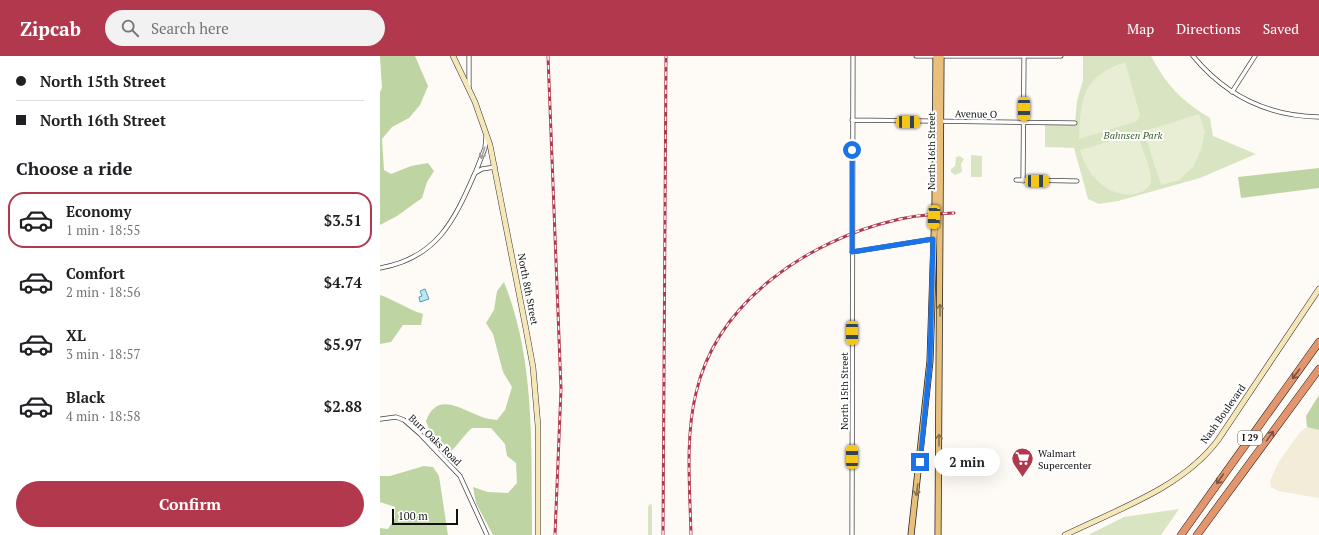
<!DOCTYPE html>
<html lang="en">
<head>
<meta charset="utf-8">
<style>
	:root { --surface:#fff; --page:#f2f2f2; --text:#202124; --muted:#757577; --line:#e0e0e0; --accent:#b1384d }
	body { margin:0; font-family:"PT Serif",serif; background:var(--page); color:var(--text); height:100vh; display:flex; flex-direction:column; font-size:15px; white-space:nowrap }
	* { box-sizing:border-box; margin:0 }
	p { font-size:13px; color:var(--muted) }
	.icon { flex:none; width:22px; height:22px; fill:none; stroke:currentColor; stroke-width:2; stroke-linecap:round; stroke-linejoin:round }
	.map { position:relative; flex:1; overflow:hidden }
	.sheet { display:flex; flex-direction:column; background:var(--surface); width:380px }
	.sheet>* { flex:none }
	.guide { display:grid; align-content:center; height:88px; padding:0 16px; background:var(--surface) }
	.scale { position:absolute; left:12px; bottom:10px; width:66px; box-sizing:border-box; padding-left:4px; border:2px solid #111; border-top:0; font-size:11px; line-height:14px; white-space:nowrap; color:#111; -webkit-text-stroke:3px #fff; paint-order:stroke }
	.end { position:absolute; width:18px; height:18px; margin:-9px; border:5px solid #1a73e8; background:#fff; box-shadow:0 0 0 2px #fff }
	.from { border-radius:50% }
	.bubble { position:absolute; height:28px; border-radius:14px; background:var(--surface); box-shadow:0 4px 16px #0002; font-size:13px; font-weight:600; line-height:28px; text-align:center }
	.car { position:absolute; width:12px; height:24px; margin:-12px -6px; border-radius:5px; box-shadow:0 0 3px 1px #0007; background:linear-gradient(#f5c518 24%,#345 0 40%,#f5c518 0 76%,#345 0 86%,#f5c518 0) }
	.guide b { display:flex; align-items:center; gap:14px; height:38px; font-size:15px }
	.guide b+b { border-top:1px solid var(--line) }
	.guide i { width:10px; height:10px; background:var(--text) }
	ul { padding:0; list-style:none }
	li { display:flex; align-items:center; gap:12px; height:56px; margin:0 8px 6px; padding:0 8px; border:2px solid transparent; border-radius:16px }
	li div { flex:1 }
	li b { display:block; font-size:15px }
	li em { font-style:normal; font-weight:600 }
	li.active { border-color:var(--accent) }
	li>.icon { width:36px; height:36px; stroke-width:1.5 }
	h2 { padding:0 16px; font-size:18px; line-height:48px }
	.button { display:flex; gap:8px; margin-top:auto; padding:8px 16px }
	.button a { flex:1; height:46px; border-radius:24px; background:var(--accent); color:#fff; font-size:16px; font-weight:600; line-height:46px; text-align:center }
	header { display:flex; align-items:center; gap:24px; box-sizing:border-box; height:56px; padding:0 20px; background:var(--accent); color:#fff }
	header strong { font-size:19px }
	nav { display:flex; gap:22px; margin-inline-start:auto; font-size:14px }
	.search { width:280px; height:36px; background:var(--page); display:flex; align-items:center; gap:10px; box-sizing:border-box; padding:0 14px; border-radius:22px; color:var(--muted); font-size:15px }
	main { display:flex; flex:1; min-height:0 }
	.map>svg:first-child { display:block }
	.farmland { fill:#f2ecd8 }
	.green { fill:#d9e5c2 }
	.forest { fill:#bfd4a3 }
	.pitch { fill:#e8eed3 }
	.water { fill:#c0e4f0; stroke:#4fa0be }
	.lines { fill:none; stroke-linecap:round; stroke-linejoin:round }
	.street-casing { stroke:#444; stroke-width:5 }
	.secondary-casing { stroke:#333; stroke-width:6 }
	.primary-casing { stroke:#222; stroke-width:7 }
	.highway-casing { stroke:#222; stroke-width:8 }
	.street { stroke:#fff; stroke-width:3.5 }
	.secondary { stroke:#f6e7b9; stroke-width:5 }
	.primary { stroke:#e8c07b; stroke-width:5.5 }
	.highway { stroke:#e3956e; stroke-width:7 }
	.rail-casing { stroke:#b1384d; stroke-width:3 }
	.rail { stroke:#fff; stroke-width:1.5; stroke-dasharray:4.5; stroke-linecap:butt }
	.oneway { stroke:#a0a0a0 }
	.oneway2 { stroke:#87714b }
	.oneway3 { stroke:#7a5340 }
	.route { stroke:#1a73e8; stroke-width:5 }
	.labels { text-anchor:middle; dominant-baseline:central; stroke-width:4; stroke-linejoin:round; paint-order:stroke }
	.shield { fill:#fff; stroke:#585858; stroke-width:1 }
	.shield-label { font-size:9px; font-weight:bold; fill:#111 }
	.street-label { font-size:10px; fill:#111; stroke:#fff }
	.park-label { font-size:10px; font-style:italic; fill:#3b6228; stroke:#fff }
	.poi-label { font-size:10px; fill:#111; stroke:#fff; text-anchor:start }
</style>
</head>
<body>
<header>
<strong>Zipcab</strong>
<div class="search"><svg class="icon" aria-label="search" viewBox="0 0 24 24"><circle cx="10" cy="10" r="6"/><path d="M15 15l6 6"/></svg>Search here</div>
<nav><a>Map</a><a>Directions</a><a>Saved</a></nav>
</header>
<main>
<section class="sheet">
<div class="guide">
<b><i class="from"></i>North 15th Street</b>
<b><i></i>North 16th Street</b>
</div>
<h2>Choose a ride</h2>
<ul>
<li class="active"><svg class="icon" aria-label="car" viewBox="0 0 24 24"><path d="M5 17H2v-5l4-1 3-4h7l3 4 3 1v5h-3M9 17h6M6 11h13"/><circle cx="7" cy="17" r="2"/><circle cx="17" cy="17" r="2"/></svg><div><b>Economy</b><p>1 min · 18:55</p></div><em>$3.51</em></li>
<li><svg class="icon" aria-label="car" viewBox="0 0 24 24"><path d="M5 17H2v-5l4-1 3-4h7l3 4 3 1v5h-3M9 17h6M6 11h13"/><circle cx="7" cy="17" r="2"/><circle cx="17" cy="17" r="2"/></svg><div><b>Comfort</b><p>2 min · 18:56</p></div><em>$4.74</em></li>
<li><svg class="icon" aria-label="car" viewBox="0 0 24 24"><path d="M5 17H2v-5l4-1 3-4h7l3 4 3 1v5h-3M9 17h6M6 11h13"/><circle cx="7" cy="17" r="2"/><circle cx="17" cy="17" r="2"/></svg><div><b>XL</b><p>3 min · 18:57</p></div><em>$5.97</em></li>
<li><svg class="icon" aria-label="car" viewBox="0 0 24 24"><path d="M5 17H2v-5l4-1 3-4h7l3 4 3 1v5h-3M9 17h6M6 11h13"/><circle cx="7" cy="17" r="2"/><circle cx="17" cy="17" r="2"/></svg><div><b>Black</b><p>4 min · 18:58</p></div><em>$2.88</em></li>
</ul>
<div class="button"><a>Confirm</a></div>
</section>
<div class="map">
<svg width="939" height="479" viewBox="0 0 939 479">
	<rect width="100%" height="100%" fill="#fefbf6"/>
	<path class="farmland" d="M927 371 939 374V442L898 435 891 431 890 425 898 407 920 376Z"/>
	<path class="green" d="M703 0H771C787 30 801 44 830 62L833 80 876 98 820 122 738 145 719 148 708 143 694 92 665 91V67L695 66 697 45 703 24Z
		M591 99 602 100V121H591Z
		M580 100 584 103 581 108 582 116 575 119 571 116V113L575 110 576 101Z
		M271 447 272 451V479H268V450Z
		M799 453 781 479H708L744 461Z"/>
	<path class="forest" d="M0 0H35L48 30 40 49 29 62 12 71 2 83 4 114 11 118 31 110 48 107 54 115 47 126 42 142 17 160 0 169V36L2 32Z
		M939 112V132L861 142 858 121Z
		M124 226C156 306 151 394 152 479H113L96 447 93 431 108 436 128 437 137 427 136 407 127 400 125 388 111 372H92C83 380 78 389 69 397L56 392 46 365C57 335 80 353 102 361 107 363 112 363 117 364L125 354 132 331 123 316 113 278 106 267 114 254 117 235Z
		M0 239C15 244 27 253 43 258L41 269H23L11 286 0 288Z
		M939 339V374L927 371 926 360Z
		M44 410 53 411 59 420 68 479H0V472L8 473 15 462V451L0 446V420H10Z"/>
	<path class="pitch" d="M745 6 760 59 757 65 699 83C701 42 702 21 745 6Z
		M819 58 825 76 821 94 813 111 799 124 781 129 765 79 768 74Z
		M754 78 758 80C762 92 770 110 771 122 772 136 754 140 743 138 733 137 720 129 714 121 707 113 703 104 700 94Z"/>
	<path class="water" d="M45 233 49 243 40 246 39 241 42 240 40 235Z"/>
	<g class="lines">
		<defs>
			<path id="street" d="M89 0V31
				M536 0H681
				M813 0C845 39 888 60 939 61
				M852 36 875 0
				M472 64 695 67
				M96 115 105 92 106 81
				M636 124 697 125
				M643 125 644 0
				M472 196 553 183
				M0 212C57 202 74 165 95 117L102 113 115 111
				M1 363 16 361 24 364 40 378 80 420 107 479
				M472 479 473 0"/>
			<path id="secondary" d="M73 0 95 46 110 89 145 268 153 311 158 370V479
				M685 479C738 453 802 432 838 384L939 233"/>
			<path id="primary" d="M531 479 550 305 555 152 556 0
				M558 479 561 0"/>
			<path id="highway" d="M801 479 939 286
				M817 479 939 313"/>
		</defs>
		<use href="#street" class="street-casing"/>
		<use href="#secondary" class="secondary-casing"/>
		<use href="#primary" class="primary-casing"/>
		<use href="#highway" class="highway-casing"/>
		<use href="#street" class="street"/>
		<use href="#secondary" class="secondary"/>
		<use href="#primary" class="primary"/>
		<use href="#highway" class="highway"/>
		<defs>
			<path id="rail" d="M168 0 181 333 175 479
				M283 479 286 0
				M311 479C310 433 305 382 316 337 337 245 429 184 516 164 535 159 554 158 574 157"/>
		</defs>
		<use href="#rail" class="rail-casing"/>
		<use href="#rail" class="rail"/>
	</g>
	<defs><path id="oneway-shaft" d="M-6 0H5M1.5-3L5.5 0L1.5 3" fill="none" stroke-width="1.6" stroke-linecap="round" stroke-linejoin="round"/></defs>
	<use class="oneway" href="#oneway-shaft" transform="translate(103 97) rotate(108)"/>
	<g class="oneway2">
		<use href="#oneway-shaft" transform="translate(560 254) rotate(-90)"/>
		<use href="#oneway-shaft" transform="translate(559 384) rotate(-89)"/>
		<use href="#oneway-shaft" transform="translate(537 434) rotate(97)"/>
	</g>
	<g class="oneway3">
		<use href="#oneway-shaft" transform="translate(916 318) rotate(126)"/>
		<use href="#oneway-shaft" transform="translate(890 380) rotate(-54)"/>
		<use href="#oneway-shaft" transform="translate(840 423) rotate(124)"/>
	</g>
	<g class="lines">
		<path class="route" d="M472 94V196L553 183 550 305 540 406"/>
	</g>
	<defs>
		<symbol id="supermarket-pin" viewBox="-11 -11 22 30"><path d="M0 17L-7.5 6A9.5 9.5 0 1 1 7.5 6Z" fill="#b1384d" stroke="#fff"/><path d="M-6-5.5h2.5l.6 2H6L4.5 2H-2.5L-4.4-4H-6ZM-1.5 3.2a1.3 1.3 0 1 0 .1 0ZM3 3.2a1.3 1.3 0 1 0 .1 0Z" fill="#fff"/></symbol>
	</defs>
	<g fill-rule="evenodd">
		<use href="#supermarket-pin" x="630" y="390" width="25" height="34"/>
	</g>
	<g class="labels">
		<rect class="shield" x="858" y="375" width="24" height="14" rx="3"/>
		<g class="shield-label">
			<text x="870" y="382">I 29</text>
		</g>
		<g class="street-label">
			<text transform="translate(596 58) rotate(1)">Avenue O</text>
			<text transform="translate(551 95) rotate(-90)">North 16th Street</text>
			<text transform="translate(148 233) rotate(79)">North 8th Street</text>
			<text transform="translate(464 335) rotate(-90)">North 15th Street</text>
			<text transform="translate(843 358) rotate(-55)">Nash Boulevard</text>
			<text transform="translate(55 384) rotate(44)">Burr Oaks Road</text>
		</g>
		<g class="park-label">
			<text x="753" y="79">Bahnsen Park</text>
		</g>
		<g class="poi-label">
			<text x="658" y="397">Walmart<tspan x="658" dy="12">Supercenter</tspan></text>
		</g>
	</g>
</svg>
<div class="scale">100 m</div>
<i class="end from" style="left:472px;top:94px"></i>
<i class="end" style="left:540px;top:406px"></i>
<div class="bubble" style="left:554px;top:392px;width:66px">2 min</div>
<i class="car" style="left:644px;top:53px;rotate:180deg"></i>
<i class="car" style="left:528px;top:66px;rotate:90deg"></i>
<i class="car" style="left:657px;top:125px;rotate:90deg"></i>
<i class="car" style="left:554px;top:161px;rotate:183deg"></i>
<i class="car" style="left:472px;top:277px;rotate:180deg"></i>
<i class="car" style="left:472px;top:401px;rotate:0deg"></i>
</div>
</main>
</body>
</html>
